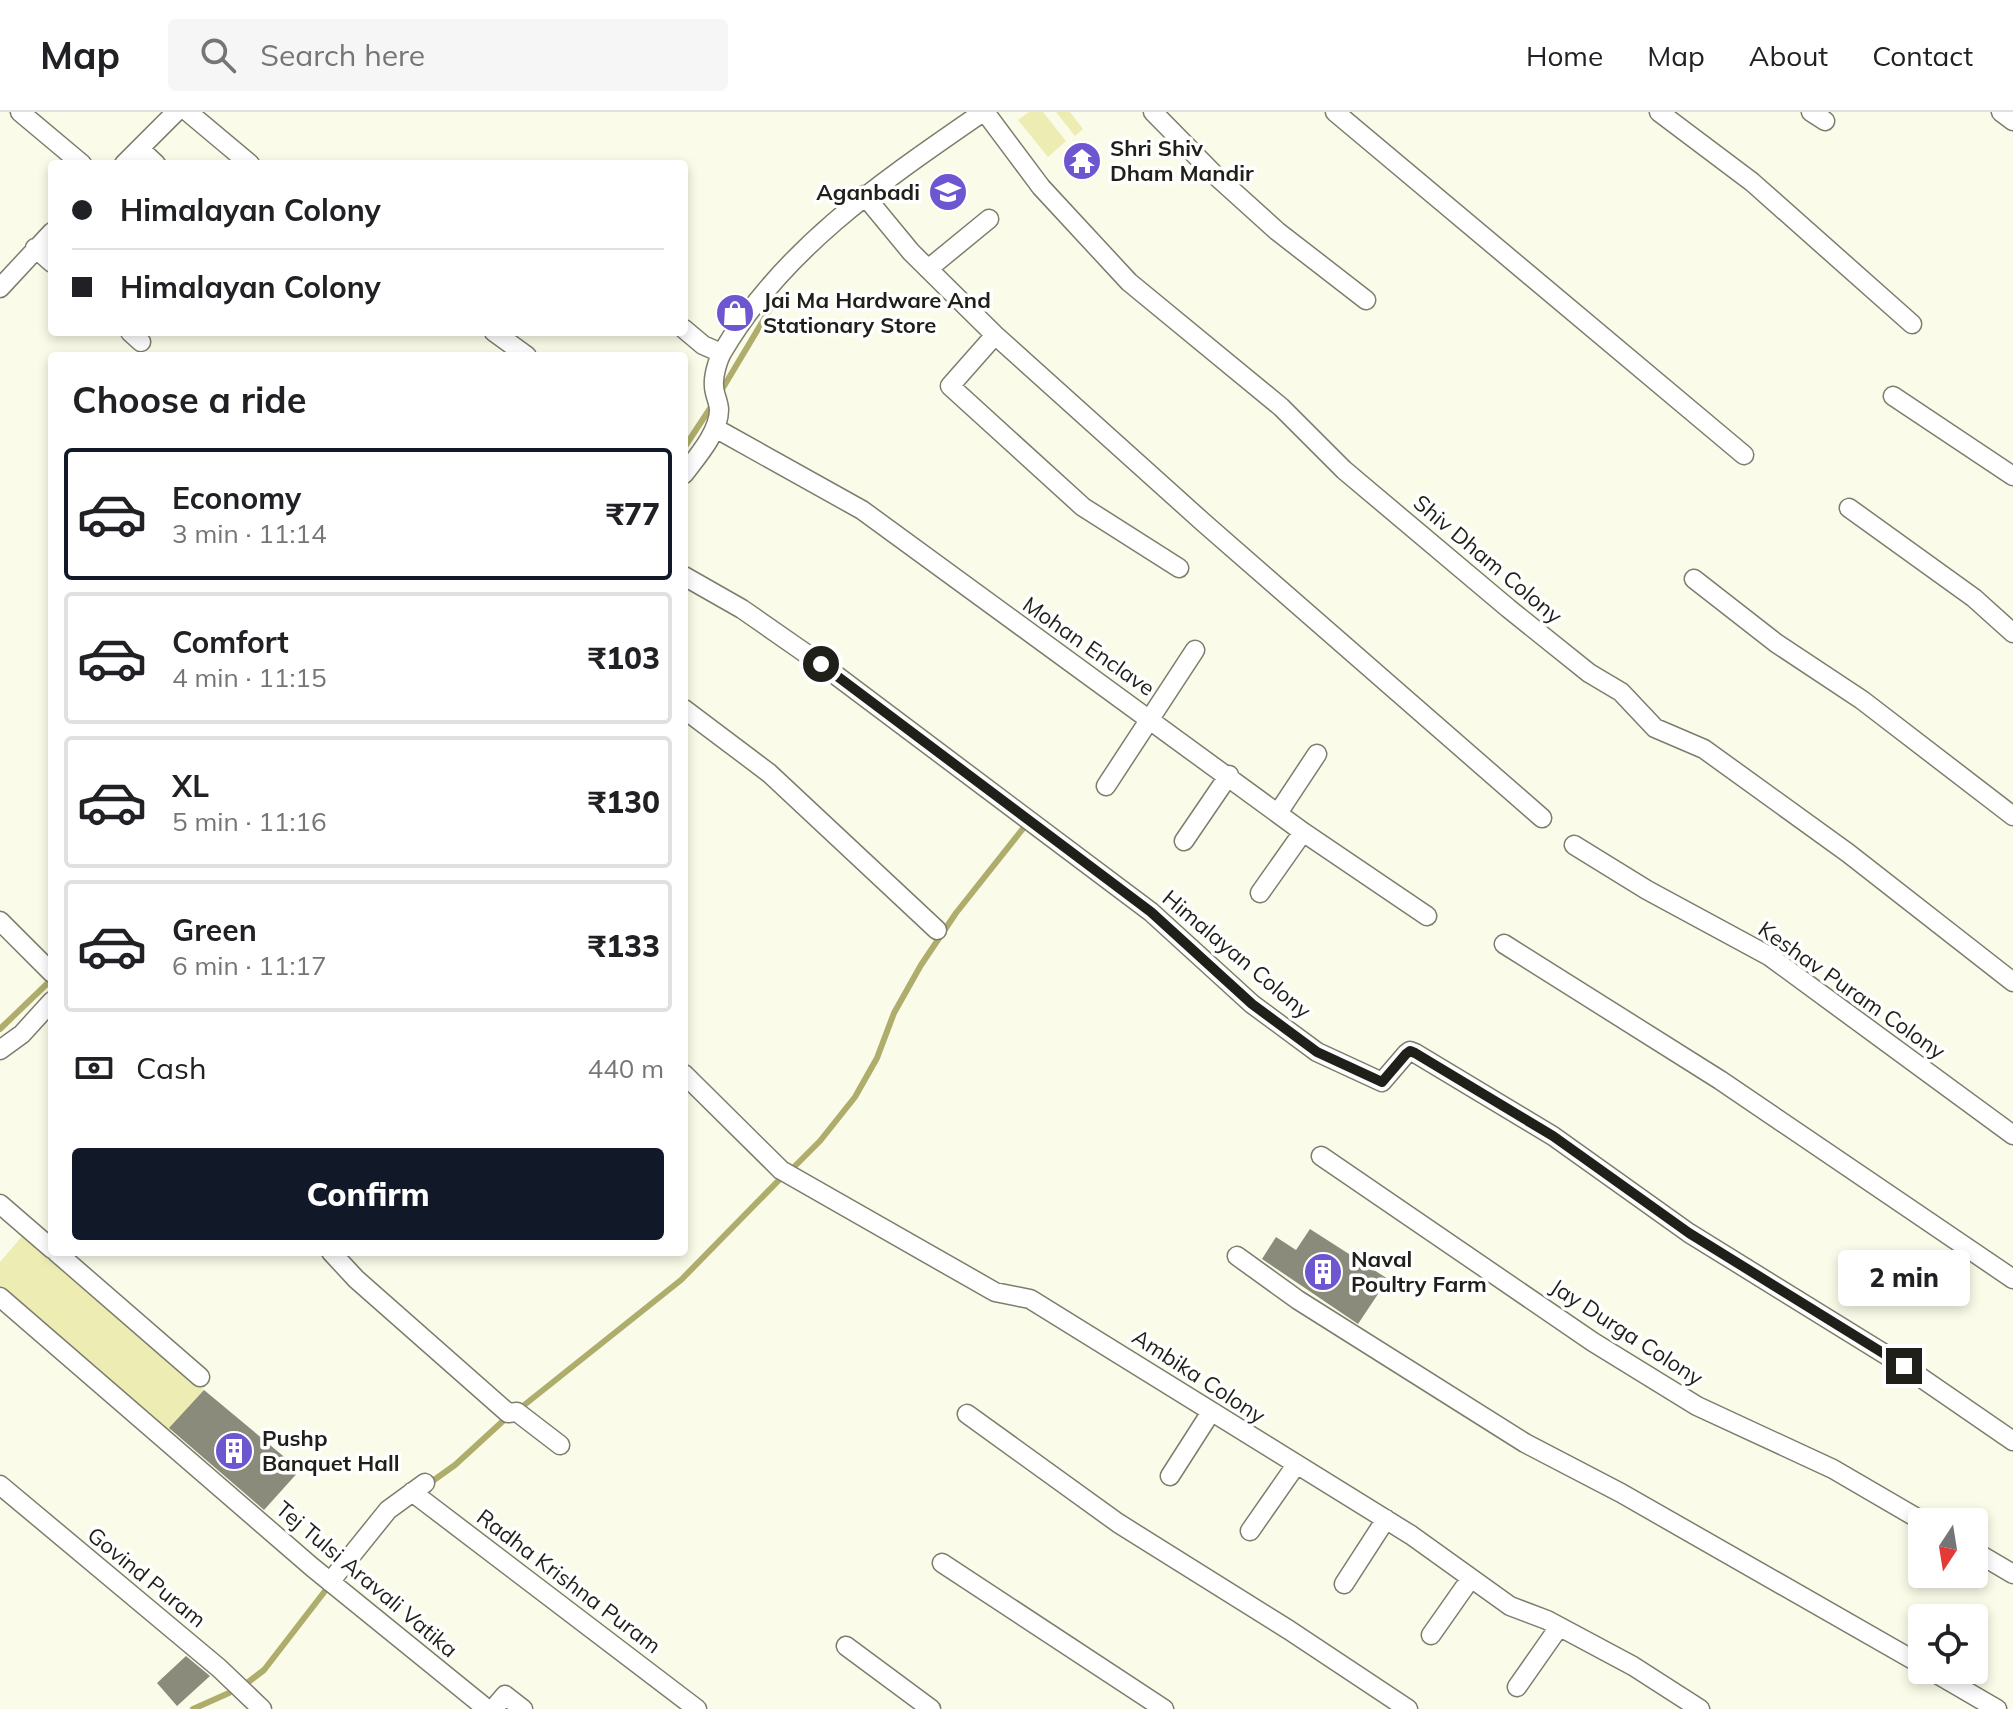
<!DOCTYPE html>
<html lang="en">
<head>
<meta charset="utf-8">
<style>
	:root { --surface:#fff; --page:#f6f6f6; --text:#202124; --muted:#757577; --line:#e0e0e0; --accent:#111827 }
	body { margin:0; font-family:Mulish,sans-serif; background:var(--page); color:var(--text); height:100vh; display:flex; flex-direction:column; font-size:30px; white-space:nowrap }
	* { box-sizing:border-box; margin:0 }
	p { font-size:26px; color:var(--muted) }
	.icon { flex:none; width:44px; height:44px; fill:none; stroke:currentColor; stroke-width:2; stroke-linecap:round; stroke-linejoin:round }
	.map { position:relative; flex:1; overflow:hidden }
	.side { position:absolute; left:48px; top:240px; width:640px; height:904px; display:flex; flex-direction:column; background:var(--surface); border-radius:8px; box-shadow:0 4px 12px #0003 }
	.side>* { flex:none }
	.hud { position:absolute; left:48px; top:48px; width:640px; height:176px; border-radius:8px; box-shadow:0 4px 12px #0003; display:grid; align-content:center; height:176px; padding:0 24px; background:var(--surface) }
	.needle { width:52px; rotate:192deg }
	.controls { position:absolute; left:1908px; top:1396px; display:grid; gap:16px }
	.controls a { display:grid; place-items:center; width:80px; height:80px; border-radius:8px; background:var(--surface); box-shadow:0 4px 12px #0003; font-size:40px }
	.end { position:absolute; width:36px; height:36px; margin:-18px; border:10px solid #1f2019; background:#fff; box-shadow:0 0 0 4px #fff }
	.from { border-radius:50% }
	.bubble { position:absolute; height:56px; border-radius:8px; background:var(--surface); box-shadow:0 4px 12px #0003; font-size:26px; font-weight:800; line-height:56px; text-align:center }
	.hud b { display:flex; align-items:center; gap:28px; height:76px; font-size:30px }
	.hud b+b { border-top:2px solid var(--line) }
	.hud i { width:20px; height:20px; background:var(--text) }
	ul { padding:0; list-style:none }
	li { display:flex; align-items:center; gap:24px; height:132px; margin:0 16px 12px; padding:0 8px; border:4px solid var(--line); border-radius:8px }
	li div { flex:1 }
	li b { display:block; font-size:30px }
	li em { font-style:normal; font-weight:800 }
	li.selected { border-color:var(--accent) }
	li>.icon { width:72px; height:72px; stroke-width:1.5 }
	h2 { padding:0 24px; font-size:36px; line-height:96px }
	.pay { display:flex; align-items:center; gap:20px; height:88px; padding:0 24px; font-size:30px }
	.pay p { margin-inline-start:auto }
	.cta { display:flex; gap:16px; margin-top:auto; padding:16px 24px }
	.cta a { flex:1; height:92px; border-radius:8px; background:var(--accent); color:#fff; font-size:32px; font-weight:800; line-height:92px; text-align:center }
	header { display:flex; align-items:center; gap:48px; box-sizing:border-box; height:112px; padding:0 40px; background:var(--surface); border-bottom:2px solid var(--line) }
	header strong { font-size:38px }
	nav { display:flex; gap:44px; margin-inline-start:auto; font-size:28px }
	.search { width:560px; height:72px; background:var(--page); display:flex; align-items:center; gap:20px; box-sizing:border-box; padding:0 28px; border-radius:8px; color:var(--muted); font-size:30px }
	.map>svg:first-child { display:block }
	.green { fill:#ececb3 }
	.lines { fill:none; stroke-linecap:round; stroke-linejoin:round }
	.stream { stroke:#aead6c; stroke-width:6 }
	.building { fill:#8b8b7b }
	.street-casing { stroke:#7d7d6d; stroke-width:21 }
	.street { stroke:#fff; stroke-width:18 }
	.route { stroke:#1f2019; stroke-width:10 }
	.labels { text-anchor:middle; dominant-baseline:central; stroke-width:7; stroke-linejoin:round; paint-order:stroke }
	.poi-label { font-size:22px; font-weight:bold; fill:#1f2019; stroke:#fff; text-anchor:start }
	.street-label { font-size:22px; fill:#1f2019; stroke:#fff }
</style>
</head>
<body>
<header>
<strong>Map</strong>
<div class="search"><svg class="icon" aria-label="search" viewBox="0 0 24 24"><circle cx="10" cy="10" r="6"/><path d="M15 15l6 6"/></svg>Search here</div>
<nav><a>Home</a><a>Map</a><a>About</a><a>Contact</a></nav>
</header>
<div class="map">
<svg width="2013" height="1597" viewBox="0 0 2013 1597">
	<rect width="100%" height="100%" fill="#fbfbe9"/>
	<path class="green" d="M1029 0H1043L1066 29 1048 45 1018 8Z
		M1056 0H1070L1083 17 1075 24Z
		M24 1122 204 1278 169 1321 0 1180V1150Z"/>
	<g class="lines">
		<path class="stream" d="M721 279 773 192
			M684 336 713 292
			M0 917 52 867
			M791 1058 820 1029 855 985 877 946 894 901 921 853 956 801 1025 714
			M523 1294 681 1168 780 1067
			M427 1373 455 1353 503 1309
			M247 1571 264 1558 325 1479
			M193 1597 229 1581"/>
	</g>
	<path class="building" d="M1087 36 1097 54 1083 64 1070 48Z
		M1310 1117 1388 1167 1358 1212 1262 1147 1276 1125 1296 1138Z
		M204 1278 300 1358 264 1398 169 1316Z
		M186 1544 210 1564 177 1594 157 1571Z"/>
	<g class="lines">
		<defs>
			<path id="street" d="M20 0 82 52
				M188 0 250 52
				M985 0 1041 75 1129 170 1281 295 1344 358 1508 496 1589 561 1621 580 1655 616 1704 637 1848 741 2013 870
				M1153 0 1215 63 1277 119 1366 188
				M1335 0 1744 343
				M1659 0 1752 70 1912 212
				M1811 0 1825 9
				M2001 0 2013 9
				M140 37 156 52
				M124 52 176 0
				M864 83 911 140 995 223 1204 411 1542 706
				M35 136 52 151
				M928 157 989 107
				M0 176 52 120
				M684 217 703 233 721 241
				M130 220 141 230
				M494 220 527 244
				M995 223 950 274 1083 395 1179 456
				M1893 284 2013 364
				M715 316 862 398 1303 720 1427 804
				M684 362C697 345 719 320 719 298 719 290 714 282 714 274 713 264 718 247 723 239 784 135 886 67 983 0
				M1849 396 1974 486 2013 521
				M684 464 742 497 821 552 1151 800 1252 892 1317 940 1382 970 1406 942 1410 939 1415 941 1553 1024 1689 1121 1904 1254 2013 1329
				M1694 467 1776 531 1862 588 2013 704
				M684 597 769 661 937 818
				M1106 674 1195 538
				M1278 701 1317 642
				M1184 729 1229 663
				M1574 733 1647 778 1769 844 2013 1023
				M1260 781 1303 720
				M0 809 52 861
				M1504 832 1720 968 2013 1167
				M0 938 22 922 52 889
				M684 962 781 1058 995 1180 1030 1187 1411 1423 1510 1494 1547 1508 1633 1554 1700 1597
				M1321 1044 1593 1230 1697 1294 1833 1357 1924 1410
				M0 1092 52 1137
				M56 1140 200 1265
				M331 1140 356 1167 508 1301 517 1300 560 1333
				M1237 1144 1298 1188 1525 1331 1621 1381 1922 1553
				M0 1185 312 1455 487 1597
				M967 1302 1118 1411 1289 1518 1408 1597
				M1170 1364 1211 1300
				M0 1373 219 1556 262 1597
				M412 1380 697 1597
				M1250 1419 1296 1353
				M1974 1439 2013 1462
				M942 1451 1164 1597
				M330 1470 388 1398 425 1371
				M1344 1472 1386 1407
				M1431 1523 1471 1466
				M846 1534 931 1597
				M1930 1558 1997 1597
				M1517 1575 1559 1515
				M493 1597 505 1583 523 1597"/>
		</defs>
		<use href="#street" class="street-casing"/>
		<use href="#street" class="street"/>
	</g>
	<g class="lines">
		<path class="route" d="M821 552 1151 800 1252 892 1317 940 1382 970 1406 942 1410 939 1415 941 1553 1024 1689 1121 1904 1254"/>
	</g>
	<defs>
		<symbol id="temple-disc" viewBox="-11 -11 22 22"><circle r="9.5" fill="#6d56cf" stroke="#fff"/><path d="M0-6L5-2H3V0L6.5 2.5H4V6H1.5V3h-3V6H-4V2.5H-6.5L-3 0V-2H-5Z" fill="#fff"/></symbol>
		<symbol id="school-disc" viewBox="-11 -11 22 22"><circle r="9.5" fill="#6d56cf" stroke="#fff"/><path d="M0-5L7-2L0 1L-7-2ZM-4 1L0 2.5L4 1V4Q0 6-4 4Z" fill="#fff"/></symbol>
		<symbol id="shop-disc" viewBox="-11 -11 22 22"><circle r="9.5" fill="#6d56cf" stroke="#fff"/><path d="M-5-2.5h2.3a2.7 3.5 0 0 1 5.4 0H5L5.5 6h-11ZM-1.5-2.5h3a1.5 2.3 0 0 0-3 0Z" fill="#fff"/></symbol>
		<symbol id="building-disc" viewBox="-11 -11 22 22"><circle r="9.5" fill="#6d56cf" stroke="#fff"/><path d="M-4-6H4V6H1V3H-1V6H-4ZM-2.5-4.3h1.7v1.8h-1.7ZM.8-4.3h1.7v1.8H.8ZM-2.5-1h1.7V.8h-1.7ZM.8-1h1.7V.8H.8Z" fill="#fff"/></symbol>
	</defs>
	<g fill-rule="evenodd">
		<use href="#temple-disc" x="1060" y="27" width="44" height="44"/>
		<use href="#school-disc" x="926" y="58" width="44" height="44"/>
		<use href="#shop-disc" x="713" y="179" width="44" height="44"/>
		<use href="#building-disc" x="1301" y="1138" width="44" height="44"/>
		<use href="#building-disc" x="212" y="1317" width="44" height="44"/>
	</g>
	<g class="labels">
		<g class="poi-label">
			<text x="1110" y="36">Shri Shiv<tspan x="1110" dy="25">Dham Mandir</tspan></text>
			<text x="920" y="80" text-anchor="end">Aganbadi</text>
			<text x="763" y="188">Jai Ma Hardware And<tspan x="763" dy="25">Stationary Store</tspan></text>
			<text x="1351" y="1147">Naval<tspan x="1351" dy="25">Poultry Farm</tspan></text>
			<text x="262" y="1326">Pushp<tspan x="262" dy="25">Banquet Hall</tspan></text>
		</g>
		<g class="street-label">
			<text transform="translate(1488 447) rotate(40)">Shiv Dham Colony</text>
			<text transform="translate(1089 534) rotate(35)">Mohan Enclave</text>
			<text transform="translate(1237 842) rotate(40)">Himalayan Colony</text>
			<text transform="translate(1852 878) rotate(35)">Keshav Puram Colony</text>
			<text transform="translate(1627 1220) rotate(33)">Jay Durga Colony</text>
			<text transform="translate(1199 1264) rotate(33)">Ambika Colony</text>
			<text transform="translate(147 1465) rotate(39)">Govind Puram</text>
			<text transform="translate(367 1467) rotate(40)">Tej Tulsi Aravali Vatika</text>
			<text transform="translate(569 1469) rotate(37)">Radha Krishna Puram</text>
		</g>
	</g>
</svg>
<div class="controls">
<a><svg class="needle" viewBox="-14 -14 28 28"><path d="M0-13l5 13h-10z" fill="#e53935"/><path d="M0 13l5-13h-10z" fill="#757577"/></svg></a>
<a><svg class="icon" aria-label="locate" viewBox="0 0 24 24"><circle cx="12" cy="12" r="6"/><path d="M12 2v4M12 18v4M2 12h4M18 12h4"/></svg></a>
</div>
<i class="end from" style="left:821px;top:552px"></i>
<i class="end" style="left:1904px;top:1254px"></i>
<div class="bubble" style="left:1838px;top:1138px;width:132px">2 min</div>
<div class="hud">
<b><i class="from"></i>Himalayan Colony</b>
<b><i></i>Himalayan Colony</b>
</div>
<section class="side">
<h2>Choose a ride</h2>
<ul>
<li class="selected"><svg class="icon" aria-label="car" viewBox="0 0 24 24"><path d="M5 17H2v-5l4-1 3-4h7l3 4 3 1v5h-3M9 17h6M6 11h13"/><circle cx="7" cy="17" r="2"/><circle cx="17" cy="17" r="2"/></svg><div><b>Economy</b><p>3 min · 11:14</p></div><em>₹77</em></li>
<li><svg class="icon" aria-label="car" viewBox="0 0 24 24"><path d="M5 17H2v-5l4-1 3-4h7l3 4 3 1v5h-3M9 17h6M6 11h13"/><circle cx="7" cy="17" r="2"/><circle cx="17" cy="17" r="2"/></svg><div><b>Comfort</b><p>4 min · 11:15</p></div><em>₹103</em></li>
<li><svg class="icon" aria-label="car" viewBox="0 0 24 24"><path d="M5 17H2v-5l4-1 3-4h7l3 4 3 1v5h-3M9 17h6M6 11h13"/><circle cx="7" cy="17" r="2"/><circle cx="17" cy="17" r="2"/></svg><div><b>XL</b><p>5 min · 11:16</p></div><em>₹130</em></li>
<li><svg class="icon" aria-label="car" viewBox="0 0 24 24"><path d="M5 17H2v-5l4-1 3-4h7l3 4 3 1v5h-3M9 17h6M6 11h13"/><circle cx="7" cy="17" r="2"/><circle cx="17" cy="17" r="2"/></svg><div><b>Green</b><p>6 min · 11:17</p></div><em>₹133</em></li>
</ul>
<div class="pay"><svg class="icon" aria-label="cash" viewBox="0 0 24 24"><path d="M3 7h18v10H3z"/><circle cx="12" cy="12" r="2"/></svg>Cash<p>440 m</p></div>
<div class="cta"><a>Confirm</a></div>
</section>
</div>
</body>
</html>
